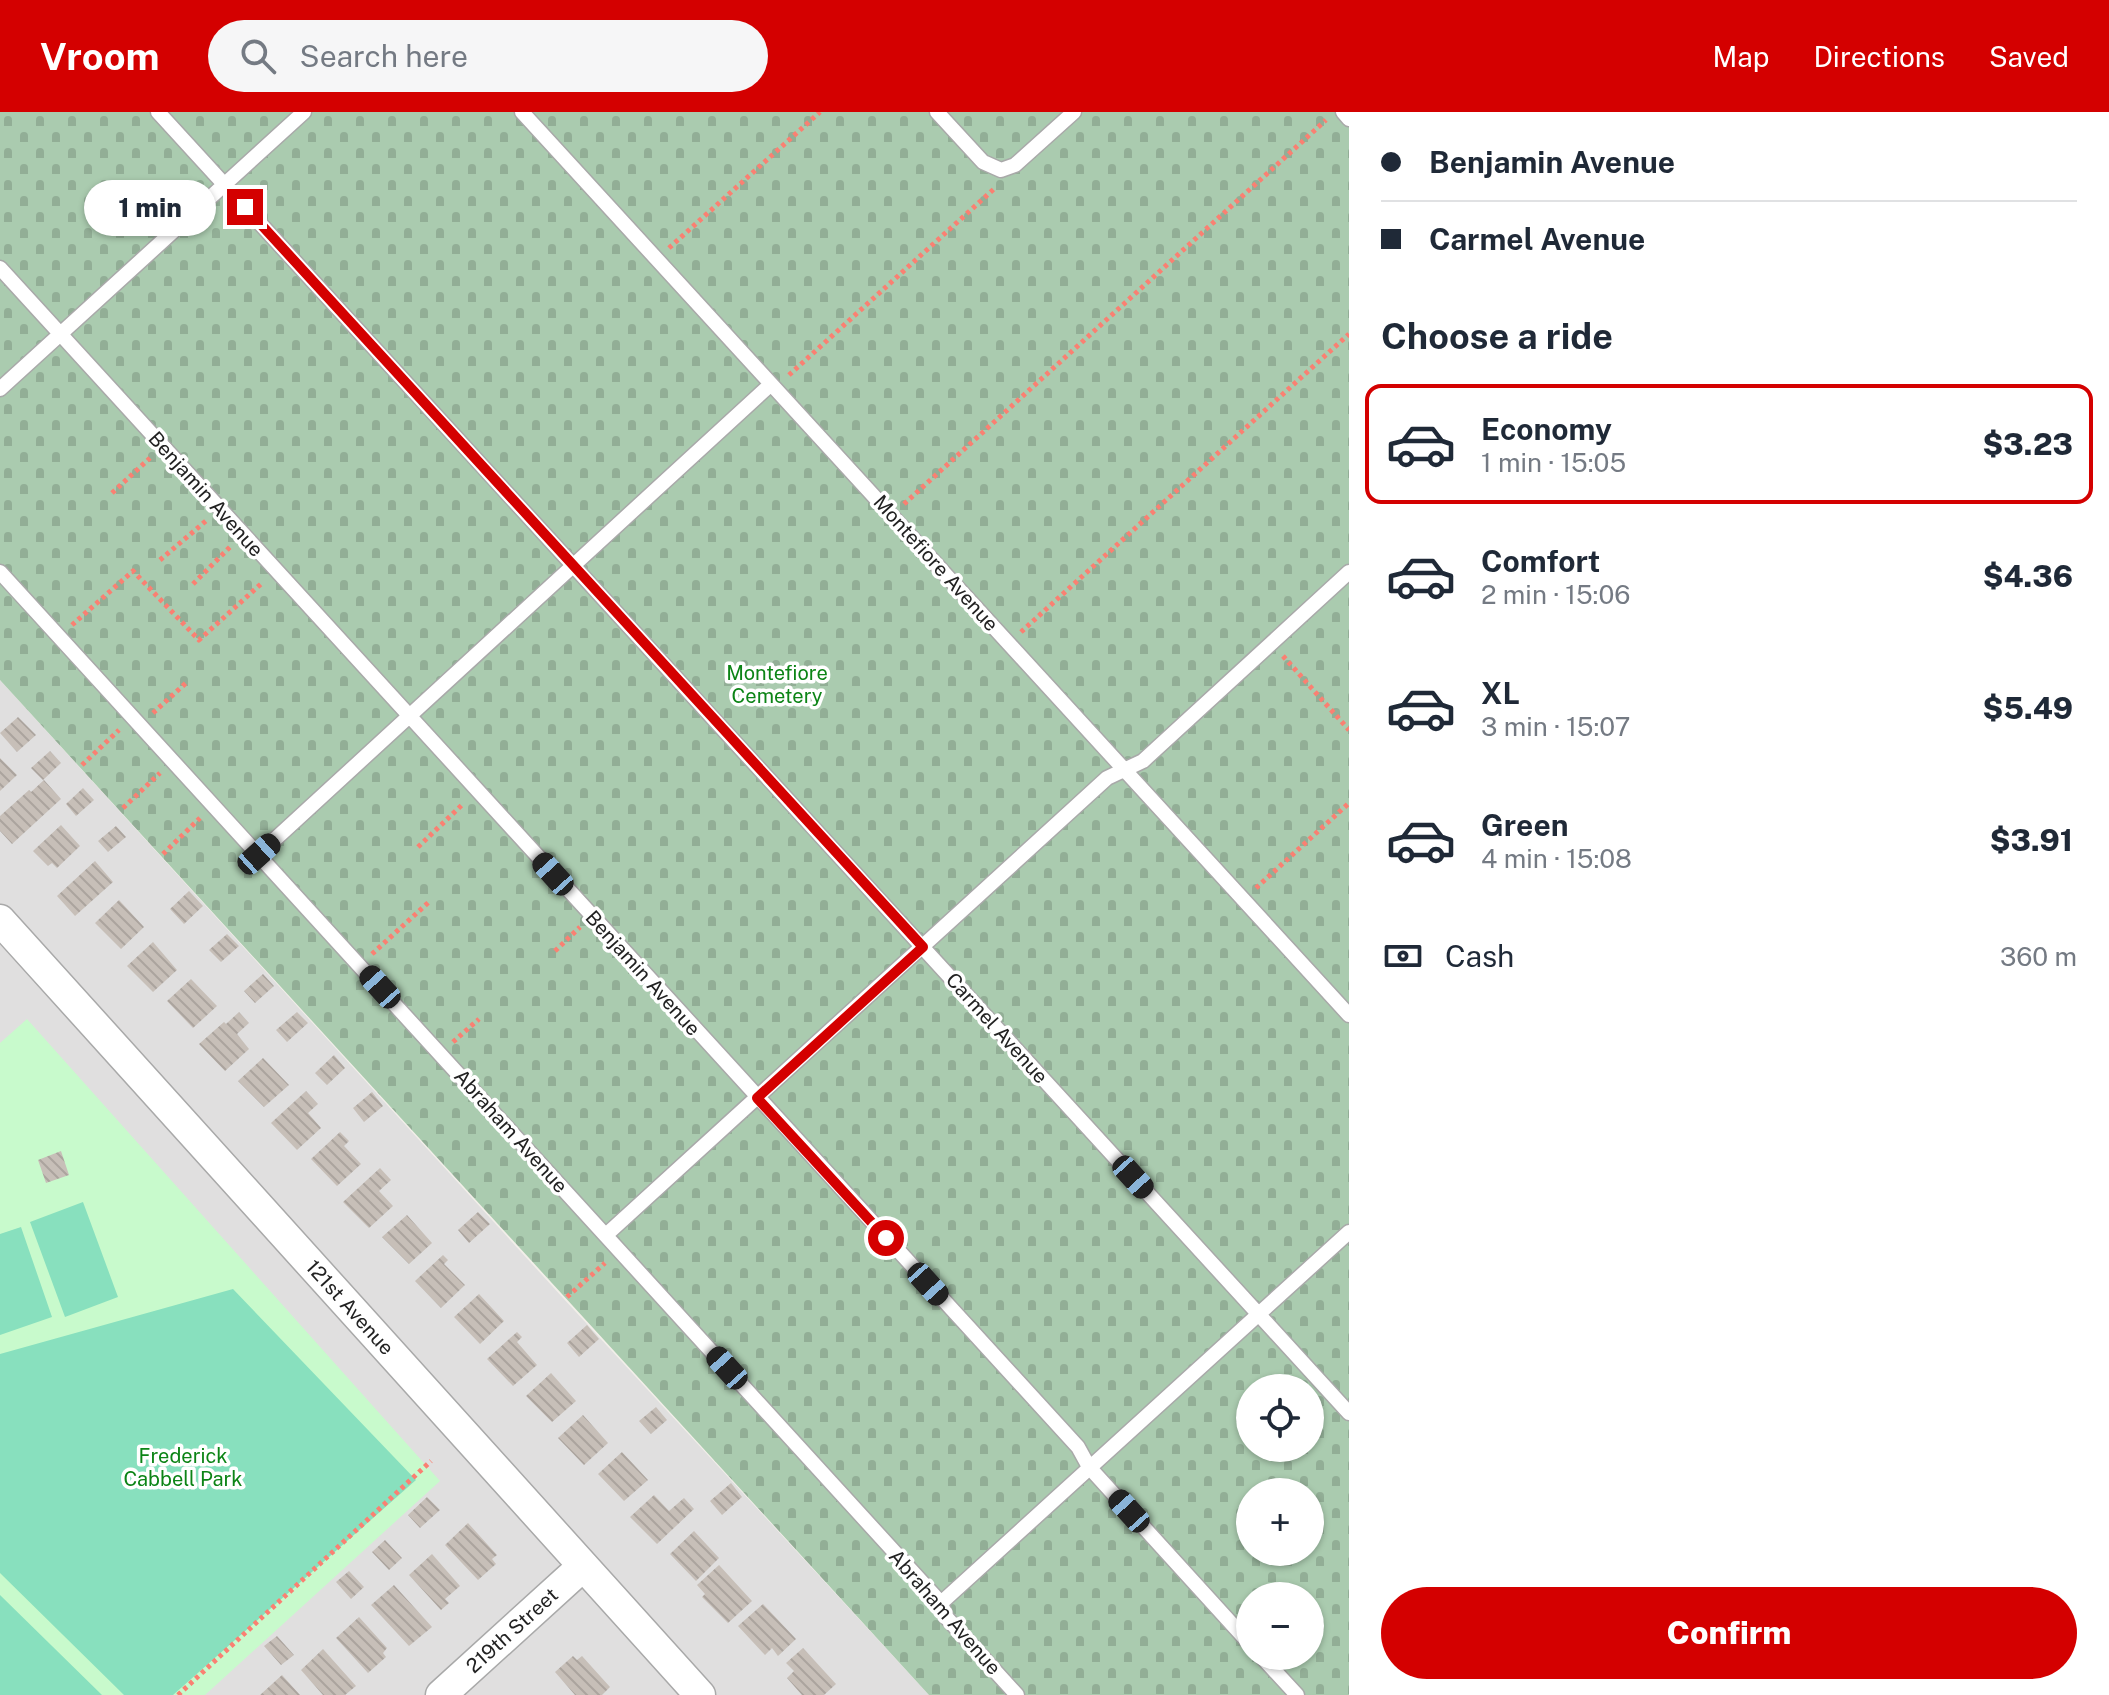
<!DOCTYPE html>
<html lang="en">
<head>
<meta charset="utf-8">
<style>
	:root { --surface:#fff; --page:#f6f6f7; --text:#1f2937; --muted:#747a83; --line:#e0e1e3; --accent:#d40000 }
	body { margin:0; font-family:"Public Sans",sans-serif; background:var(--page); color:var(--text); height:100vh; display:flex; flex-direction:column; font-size:30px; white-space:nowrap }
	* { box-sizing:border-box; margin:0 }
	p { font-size:26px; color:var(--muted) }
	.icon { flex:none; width:44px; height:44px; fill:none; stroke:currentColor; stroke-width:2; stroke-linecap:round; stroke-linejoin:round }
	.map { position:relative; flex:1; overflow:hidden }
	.panel { display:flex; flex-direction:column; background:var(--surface); width:760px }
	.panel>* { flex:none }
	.guide { display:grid; align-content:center; height:176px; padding:0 32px; background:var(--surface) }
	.tools { position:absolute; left:1236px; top:1262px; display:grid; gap:16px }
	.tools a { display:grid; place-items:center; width:88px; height:88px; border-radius:50%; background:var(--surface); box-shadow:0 2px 6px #0004; font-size:40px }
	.end { position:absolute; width:36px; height:36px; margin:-18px; border:10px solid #d40000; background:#fff; box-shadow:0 0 0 4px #fff }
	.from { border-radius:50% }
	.bubble { position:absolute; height:56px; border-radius:28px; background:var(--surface); box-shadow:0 2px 6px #0004; font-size:26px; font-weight:800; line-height:56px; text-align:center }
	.car { position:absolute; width:24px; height:48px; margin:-24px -12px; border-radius:10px; box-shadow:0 0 6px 2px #0007; background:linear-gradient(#222 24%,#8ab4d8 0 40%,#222 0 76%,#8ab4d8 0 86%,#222 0) }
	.guide b { display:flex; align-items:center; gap:28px; height:76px; font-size:30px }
	.guide b+b { border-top:2px solid var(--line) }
	.guide i { width:20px; height:20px; background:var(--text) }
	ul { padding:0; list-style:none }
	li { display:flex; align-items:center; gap:24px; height:120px; margin:0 16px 12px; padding:0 16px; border:4px solid transparent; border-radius:16px }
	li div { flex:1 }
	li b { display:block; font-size:30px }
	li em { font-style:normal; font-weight:800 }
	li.active { border-color:var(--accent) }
	li>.icon { width:72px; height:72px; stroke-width:1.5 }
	h2 { padding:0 32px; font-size:36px; line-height:96px }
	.pay { display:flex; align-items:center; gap:20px; height:88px; padding:0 32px; font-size:30px }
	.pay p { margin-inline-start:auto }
	.primary-button { display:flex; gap:16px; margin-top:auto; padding:16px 32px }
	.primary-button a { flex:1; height:92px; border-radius:48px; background:var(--accent); color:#fff; font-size:32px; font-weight:800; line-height:92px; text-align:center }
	header { display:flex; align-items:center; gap:48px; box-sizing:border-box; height:112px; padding:0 40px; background:var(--accent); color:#fff }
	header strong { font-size:38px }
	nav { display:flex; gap:44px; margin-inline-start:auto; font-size:28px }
	.search { width:560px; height:72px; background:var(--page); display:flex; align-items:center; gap:20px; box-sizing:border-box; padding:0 28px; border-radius:44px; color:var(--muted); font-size:30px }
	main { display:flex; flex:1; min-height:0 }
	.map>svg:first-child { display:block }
	.residential { fill:#e0dfdf }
	.cemetery { fill:url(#cemetery-stones); fill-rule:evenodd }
	.park { fill:#c8facc }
	.pitch { fill:#88e0be }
	.building { fill:url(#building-back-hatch) }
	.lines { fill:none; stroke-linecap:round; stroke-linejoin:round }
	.lane-casing { stroke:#a9a9a9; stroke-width:17 }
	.street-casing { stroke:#a9a9a9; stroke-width:33 }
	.path { stroke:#fa8072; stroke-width:5; stroke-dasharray:4 4; stroke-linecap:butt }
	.lane { stroke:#fff; stroke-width:14 }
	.street { stroke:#fff; stroke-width:30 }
	.route { stroke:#d40000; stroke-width:10 }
	.labels { text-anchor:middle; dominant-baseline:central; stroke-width:7; stroke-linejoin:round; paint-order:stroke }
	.street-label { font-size:20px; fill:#222; stroke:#fff }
	.park-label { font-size:20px; fill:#0c8416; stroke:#fff }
</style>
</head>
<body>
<header>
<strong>Vroom</strong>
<div class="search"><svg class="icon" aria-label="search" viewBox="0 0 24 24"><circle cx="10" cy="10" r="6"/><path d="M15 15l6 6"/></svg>Search here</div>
<nav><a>Map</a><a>Directions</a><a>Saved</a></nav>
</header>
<main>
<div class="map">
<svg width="1349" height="1583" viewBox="0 0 1349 1583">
	<defs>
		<pattern id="cemetery-stones" width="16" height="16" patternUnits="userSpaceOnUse" patternTransform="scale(2)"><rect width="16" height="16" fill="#aacbaf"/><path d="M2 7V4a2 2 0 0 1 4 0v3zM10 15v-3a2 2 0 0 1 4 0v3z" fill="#92ae96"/></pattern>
		<pattern id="building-back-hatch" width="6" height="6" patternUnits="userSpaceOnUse" patternTransform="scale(2)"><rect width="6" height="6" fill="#c7bfb8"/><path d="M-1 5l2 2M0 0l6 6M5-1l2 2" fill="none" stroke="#aba49e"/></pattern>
	</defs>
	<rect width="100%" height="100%" fill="#f2efe9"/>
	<path class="residential" d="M0 568 563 1186 929 1583H0Z"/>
	<path class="cemetery" d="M0 0H1349V1583H929L0 568ZM1250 1276H1310V1336H1250ZM1250 1380H1310V1440H1250ZM1250 1484H1310V1544H1250Z"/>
	<path class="park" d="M27 907 440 1369 205 1583H0V931Z"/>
	<path class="pitch" d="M83 1090 118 1185 65 1205 30 1110Z
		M21 1115 52 1205 0 1223V1122Z
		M233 1177 416 1368 173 1583H124L0 1461V1242Z
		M0 1483 102 1583H0Z"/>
	<path class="building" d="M18 605 36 623 17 640 0 621Z
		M50 639 61 651 43 668 31 656Z
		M0 646 17 663 0 679Z
		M44 668 61 687 12 732 0 719V704L29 678 31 680Z
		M83 676 94 688 76 704 66 692Z
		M61 713 80 734 57 756 52 751 48 754 33 739Z
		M116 714 126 725 108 740 98 729Z
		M95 749 113 770 75 804 57 784Z
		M189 779 203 794 184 812 170 797Z
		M119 788 144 815 121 837 95 811Z
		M227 822 239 834 221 850 209 838Z
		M153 830 177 858 153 880 127 854Z
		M263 862 274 874 255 891 244 879Z
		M191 867 217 894 193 916 167 889Z
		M239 900 249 911 237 922 249 937 225 959 199 932 224 910 226 912Z
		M297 900 308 911 287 930 276 918Z
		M334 943 345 956 327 973 315 961Z
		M263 946 289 973 264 995 238 969Z
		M306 979 318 992 308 1001 321 1016 297 1038 271 1011Z
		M372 980 383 994 364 1010 353 996Z
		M340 1020 349 1029 344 1034 361 1052 337 1074 311 1047Z
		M61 1039 69 1063 46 1071 38 1048Z
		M380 1056 391 1068 379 1079 393 1094 369 1116 343 1090Z
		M478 1100 490 1112 469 1131 458 1118Z
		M407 1103 432 1131 409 1152 382 1125Z
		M443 1143 448 1148 444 1152 465 1173 441 1196 415 1169Z
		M479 1182 504 1209 480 1232 454 1205Z
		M587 1213 599 1227 579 1245 567 1231Z
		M517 1220 522 1225 517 1230 537 1253 513 1274 487 1247Z
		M551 1261 576 1289 552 1310 526 1284Z
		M656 1295 667 1308 651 1322 639 1309Z
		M583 1303 608 1331 584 1353 558 1326Z
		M622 1340 648 1368 624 1389 598 1362Z
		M731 1371 742 1385 722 1403 710 1389Z
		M654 1383 669 1399 684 1386 694 1397 657 1432 630 1405Z
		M427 1385 440 1398 420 1416 408 1403Z
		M468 1411 497 1443 492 1447 496 1452 478 1468 445 1433Z
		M694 1419 719 1446 696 1469 670 1442Z
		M385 1428 402 1446 389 1458 372 1440Z
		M432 1442 460 1474 445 1487 449 1491 441 1498 409 1463Z
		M719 1453 752 1489 728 1511 702 1485 705 1482 697 1473Z
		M349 1459 364 1475 351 1487 336 1470Z
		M394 1473 432 1515 409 1534 371 1493Z
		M763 1492 796 1527 778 1544 772 1536 765 1543 738 1514Z
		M359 1505 387 1536 383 1541 386 1545 368 1561 336 1526Z
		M277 1524 294 1543 281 1553 264 1534Z
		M803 1536 836 1572 824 1583H802L787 1566 794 1559 786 1551Z
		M323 1537 356 1574 345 1583H323L301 1558Z
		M573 1544 577 1548 582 1544 610 1575 602 1583H575L555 1560Z
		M282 1563 300 1583H260Z"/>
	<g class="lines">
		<defs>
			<path id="lane" d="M158 0 1349 1301
				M522 0 1349 903
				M937 0 983 50 1001 58 1015 53 1074 0
				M1343 0 1349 7
				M0 156 1078 1335 1089 1355 1250 1532
				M0 277 304 0
				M0 460 941 1491 946 1505 1017 1583
				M259 742 771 272
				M606 1123 1107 666 1143 649 1349 460
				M941 1491 1349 1120
				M1261 1544 1297 1583"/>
			<g id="street">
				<path id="s1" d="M0 808 700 1583"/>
				<path id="s2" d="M441 1583 583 1454"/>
			</g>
		</defs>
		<use href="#lane" class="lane-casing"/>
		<use href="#street" class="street-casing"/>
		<path class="path" d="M669 136 820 0
			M789 263 995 76
			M112 381 150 346
			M904 392 1326 8
			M160 448 207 408
			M193 472 232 433
			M72 513 133 459 199 528 262 471
			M1021 520 1349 222
			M1283 544 1349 618
			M153 601 187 570
			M82 653 119 618
			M123 696 160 661
			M418 735 464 691
			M163 742 200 706
			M1256 776 1349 691
			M555 839 580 815
			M372 842 430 789
			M453 930 479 907
			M567 1185 605 1151
			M178 1583 431 1349"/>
		<use href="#lane" class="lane"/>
		<use href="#street" class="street"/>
	</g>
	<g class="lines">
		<path class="route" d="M245 95 923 835 757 986 886 1126"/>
	</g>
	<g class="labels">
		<g class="street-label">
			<text transform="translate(206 382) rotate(48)">Benjamin Avenue</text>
			<text transform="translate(936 451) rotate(48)">Montefiore Avenue</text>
			<text transform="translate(643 861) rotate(48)">Benjamin Avenue</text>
			<text transform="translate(997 916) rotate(48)">Carmel Avenue</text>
			<text transform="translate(511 1019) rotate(48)">Abraham Avenue</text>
			<text stroke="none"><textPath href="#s1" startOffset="522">121st Avenue</textPath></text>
			<text transform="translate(945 1500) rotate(49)">Abraham Avenue</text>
			<text stroke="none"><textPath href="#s2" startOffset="96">219th Street</textPath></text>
		</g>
		<g class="park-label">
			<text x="777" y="561">Montefiore<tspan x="777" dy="23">Cemetery</tspan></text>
			<text x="183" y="1344">Frederick<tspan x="183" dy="23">Cabbell Park</tspan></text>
		</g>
	</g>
</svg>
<div class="tools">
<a><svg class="icon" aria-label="locate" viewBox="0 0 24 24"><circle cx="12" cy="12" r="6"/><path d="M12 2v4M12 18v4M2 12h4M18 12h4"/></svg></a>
<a>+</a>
<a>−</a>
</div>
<i class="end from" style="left:886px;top:1126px"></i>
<i class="end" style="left:245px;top:95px"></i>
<div class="bubble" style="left:84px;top:68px;width:132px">1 min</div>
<i class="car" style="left:259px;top:742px;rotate:48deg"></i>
<i class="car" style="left:553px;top:762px;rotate:318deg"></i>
<i class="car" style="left:380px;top:875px;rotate:318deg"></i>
<i class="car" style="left:1133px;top:1065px;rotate:138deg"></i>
<i class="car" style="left:928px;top:1172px;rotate:138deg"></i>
<i class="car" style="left:727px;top:1256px;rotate:318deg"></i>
<i class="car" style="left:1129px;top:1399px;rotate:318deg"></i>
</div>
<section class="panel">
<div class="guide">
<b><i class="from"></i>Benjamin Avenue</b>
<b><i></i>Carmel Avenue</b>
</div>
<h2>Choose a ride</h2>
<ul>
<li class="active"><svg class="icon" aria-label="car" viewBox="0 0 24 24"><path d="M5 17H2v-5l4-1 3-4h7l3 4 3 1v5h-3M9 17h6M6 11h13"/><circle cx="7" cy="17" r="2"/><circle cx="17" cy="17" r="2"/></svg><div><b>Economy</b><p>1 min · 15:05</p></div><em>$3.23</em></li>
<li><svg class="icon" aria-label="car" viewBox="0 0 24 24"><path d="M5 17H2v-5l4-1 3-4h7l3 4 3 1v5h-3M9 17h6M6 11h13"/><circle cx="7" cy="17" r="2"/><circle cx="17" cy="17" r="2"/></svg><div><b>Comfort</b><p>2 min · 15:06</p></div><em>$4.36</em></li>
<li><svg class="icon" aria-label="car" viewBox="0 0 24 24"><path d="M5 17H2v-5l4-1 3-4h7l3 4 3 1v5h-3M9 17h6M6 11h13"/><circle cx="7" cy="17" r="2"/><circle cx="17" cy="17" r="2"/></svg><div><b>XL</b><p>3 min · 15:07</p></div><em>$5.49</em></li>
<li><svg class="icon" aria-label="car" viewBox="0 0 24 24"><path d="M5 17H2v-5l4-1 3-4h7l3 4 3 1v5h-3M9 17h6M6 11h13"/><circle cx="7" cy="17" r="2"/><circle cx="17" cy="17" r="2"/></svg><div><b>Green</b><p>4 min · 15:08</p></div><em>$3.91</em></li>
</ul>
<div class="pay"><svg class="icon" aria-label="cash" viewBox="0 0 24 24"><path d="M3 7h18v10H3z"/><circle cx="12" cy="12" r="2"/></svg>Cash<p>360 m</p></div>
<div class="primary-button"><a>Confirm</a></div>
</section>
</main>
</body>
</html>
